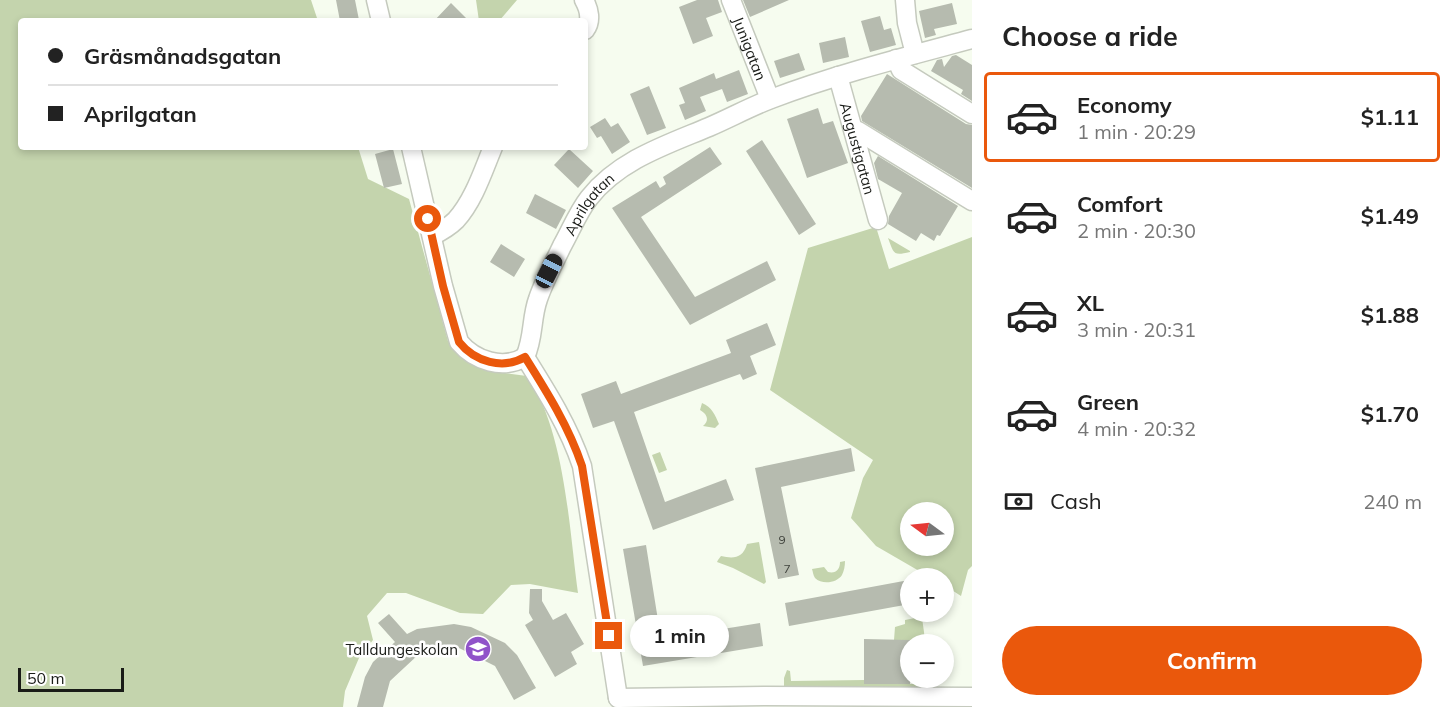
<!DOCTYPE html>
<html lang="en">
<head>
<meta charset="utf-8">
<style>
	:root { --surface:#fff; --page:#f2f2f2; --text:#222; --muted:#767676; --line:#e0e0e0; --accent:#ea580c }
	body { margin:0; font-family:Mulish,sans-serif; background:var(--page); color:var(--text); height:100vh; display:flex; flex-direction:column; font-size:22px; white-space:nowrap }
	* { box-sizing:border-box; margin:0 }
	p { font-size:20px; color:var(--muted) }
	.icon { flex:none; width:33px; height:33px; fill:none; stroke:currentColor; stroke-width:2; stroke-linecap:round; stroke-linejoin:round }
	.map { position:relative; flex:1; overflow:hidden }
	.drawer { display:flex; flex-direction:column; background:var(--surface); width:480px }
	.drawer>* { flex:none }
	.top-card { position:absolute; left:18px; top:18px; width:570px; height:132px; border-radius:6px; box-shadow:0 3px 9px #0003; display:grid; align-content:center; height:132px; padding:0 30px; background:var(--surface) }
	.needle { width:39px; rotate:285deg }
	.fabs { position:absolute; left:900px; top:502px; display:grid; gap:12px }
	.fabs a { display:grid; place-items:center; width:54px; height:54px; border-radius:50%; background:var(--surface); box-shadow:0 3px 9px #0003; font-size:30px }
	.scale { position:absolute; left:18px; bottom:15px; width:106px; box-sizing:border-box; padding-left:6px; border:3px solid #191b17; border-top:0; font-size:16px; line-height:21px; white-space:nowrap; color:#191b17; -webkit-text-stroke:4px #fff; paint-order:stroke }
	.end { position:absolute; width:27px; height:27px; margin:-14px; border:8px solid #ea580c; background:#fff; box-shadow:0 0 0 3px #fff }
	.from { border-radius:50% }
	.bubble { position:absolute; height:42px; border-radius:21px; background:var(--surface); box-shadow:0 3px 9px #0003; font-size:20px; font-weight:700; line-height:42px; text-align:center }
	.car { position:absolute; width:18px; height:36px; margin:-18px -9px; border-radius:8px; box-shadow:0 0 4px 2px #0007; background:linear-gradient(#222 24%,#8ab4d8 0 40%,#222 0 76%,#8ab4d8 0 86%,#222 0) }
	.top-card b { display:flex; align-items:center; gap:21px; height:57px; font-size:22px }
	.top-card b+b { border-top:2px solid var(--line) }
	.top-card i { width:15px; height:15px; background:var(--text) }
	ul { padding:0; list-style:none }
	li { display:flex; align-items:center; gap:18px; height:90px; margin:0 12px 9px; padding:0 18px; border:3px solid transparent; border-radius:6px }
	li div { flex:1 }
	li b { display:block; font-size:22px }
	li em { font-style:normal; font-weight:700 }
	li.on { border-color:var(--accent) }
	li>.icon { width:54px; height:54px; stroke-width:1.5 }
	h2 { padding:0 30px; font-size:27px; line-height:72px }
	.pay { display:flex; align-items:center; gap:15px; height:66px; padding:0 30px; font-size:22px }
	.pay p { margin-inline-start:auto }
	.cta { display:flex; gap:12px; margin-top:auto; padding:12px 30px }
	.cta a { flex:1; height:69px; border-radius:36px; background:var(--accent); color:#fff; font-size:24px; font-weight:700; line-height:69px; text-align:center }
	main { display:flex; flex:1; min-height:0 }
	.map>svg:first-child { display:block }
	.green { fill:#c4d4ad; fill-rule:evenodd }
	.building { fill:#b6bbaf }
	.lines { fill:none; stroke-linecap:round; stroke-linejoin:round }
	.minor-casing { stroke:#c5cabe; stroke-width:21 }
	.minor { stroke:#fff; stroke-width:18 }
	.route { stroke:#ea580c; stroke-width:8 }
	.labels { text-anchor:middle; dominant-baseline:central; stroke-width:5; stroke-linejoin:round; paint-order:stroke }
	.number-label { font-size:12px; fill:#40433d }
	.street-label { font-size:15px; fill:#191b17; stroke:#fff }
	.poi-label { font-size:15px; fill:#191b17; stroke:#fff; text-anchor:end }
</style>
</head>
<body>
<main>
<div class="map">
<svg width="972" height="707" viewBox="0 0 972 707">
	<rect width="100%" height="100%" fill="#f6fcef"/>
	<path class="green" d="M0 0H311L318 21H21V147H358L368 179 409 199 448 341C469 372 493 371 527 376 565 430 569 528 578 593L530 584 511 585 483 614 460 613 406 593H387L367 616 373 640 359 658 345 691 343 707H0Z
		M476 0H517L499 21H479Z
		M876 227 889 269 972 237V566L968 570 961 596 944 585V579H933L876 546 851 518 863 478 873 460 770 390 808 248ZM910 513H944V546H910Z
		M888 238 910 251V252C893 256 894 254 888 238Z
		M702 403C712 407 715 415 719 424L715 428 703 426C710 420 707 414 700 410Z
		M660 452 667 470 659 473 652 455Z
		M759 542 766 582 764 584 733 568 717 562 718 560 721 556C734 559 743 558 747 544Z
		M845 561C845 566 844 571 842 575 837 583 822 585 815 578 813 575 813 572 812 569L824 567 828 572C836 574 840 569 840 562Z
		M920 617 922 618 924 632 925 645H917V640H894L895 627 905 624V620Z
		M787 670 790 671 791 681 864 680V684H916L917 678H926L925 686 922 688H787L784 687V678Z"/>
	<path class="building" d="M336 0H355L359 20 340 21Z
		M697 0H718L722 12 706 18 713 36 693 44 679 7Z
		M743 0H789L750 17Z
		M451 3 469 21H434Z
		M952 3 957 24 934 29 936 35 925 38 919 11Z
		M880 16 884 30 891 28 896 45 870 52 861 21Z
		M845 37 849 57 823 63 819 43Z
		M799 53 805 70 780 78 774 61Z
		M956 55 972 65V101L961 94 963 90 931 71 937 60 942 59 944 67 952 56Z
		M739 70 748 94 727 102 722 89 700 97 706 111 685 120 679 105 685 103 679 88 714 73 716 79Z
		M887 74 966 124 972 125V188L862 121 861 116Z
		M649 86 666 128 647 135 630 94Z
		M818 108 823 124 833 121 848 163 807 178 787 119Z
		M605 118 611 127 618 123 630 142 612 154 601 136 597 138 590 127Z
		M762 140 816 224 799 235 746 151Z
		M710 147 722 164 641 217 695 297 767 261 776 280 690 325 612 208 656 181 660 188 666 184 663 177Z
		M393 149 402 184 384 188 375 154Z
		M569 149 593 171 578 188 554 165Z
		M878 156 958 206 940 236 937 235 934 241 921 233 916 241 888 224 889 216 902 193 878 179 874 163Z
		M535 194 566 210 556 229 526 213Z
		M501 244 525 259 514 277 490 262Z
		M767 323 776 345 750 356 757 374 743 380 740 374 634 412 665 502 726 479 734 500 653 530 614 421 593 428 581 394 616 381 621 394 731 353 726 340Z
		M851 448 855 471 781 487 799 575 778 579 755 468Z
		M646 545 661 639 760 623 763 646 643 666 623 549Z
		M909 580 910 604 789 626 785 603Z
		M530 589H542V601L553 620 566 613 584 644 571 652 577 664 555 677 525 625 533 620 529 613Z
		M389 614 407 634 417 629 454 624 471 627 505 643 517 655 536 688 514 700 495 666 459 648 419 654 390 681 383 707H357L365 677 373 662 395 642 378 623Z
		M864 639 910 640V684H864Z"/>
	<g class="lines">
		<defs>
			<g id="minor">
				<path d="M376 0 381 21"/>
				<path d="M584 0C589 9 592 21 585 30"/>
				<path id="s1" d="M731 0 770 99"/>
				<path d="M905 0 907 23 915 54"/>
				<path d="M896 59 901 70 972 114"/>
				<path id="s2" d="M838 76 878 220"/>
				<path d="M854 132 858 131 972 201"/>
				<path d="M411 147 443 286 459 342C475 361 503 370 525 357"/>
				<path d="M432 236C440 232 449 227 456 220 474 200 483 171 493 147"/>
				<path id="s3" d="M525 357C534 338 531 318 538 299 544 281 554 263 562 246 571 230 578 212 589 198 619 160 666 145 709 127 730 118 750 107 771 99 837 74 905 57 972 39"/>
				<path d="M525 357C547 392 569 427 582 466L618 698"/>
				<path d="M618 698 765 696 972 697"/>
			</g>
		</defs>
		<use href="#minor" class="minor-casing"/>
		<use href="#minor" class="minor"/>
	</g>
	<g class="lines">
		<path class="route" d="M428 219 443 286 459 342C475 362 503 370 525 357 547 392 569 427 582 466L609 636"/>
	</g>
	<defs>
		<symbol id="school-disc" viewBox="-11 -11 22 22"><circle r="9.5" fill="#9053c9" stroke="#fff"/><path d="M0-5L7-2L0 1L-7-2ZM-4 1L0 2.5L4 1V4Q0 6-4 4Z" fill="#fff"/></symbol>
	</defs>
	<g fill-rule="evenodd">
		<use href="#school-disc" x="463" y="634" width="30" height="30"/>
	</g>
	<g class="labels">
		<g class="number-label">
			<text x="782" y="539">9</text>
			<text x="787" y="568">7</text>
		</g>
		<g class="street-label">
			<text stroke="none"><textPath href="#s1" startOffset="52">Junigatan</textPath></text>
			<text stroke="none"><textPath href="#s2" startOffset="75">Augustigatan</textPath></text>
			<text stroke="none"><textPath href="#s3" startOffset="168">Aprilgatan</textPath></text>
		</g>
		<g class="poi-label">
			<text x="458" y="649">Talldungeskolan</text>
		</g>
	</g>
</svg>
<div class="fabs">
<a><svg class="needle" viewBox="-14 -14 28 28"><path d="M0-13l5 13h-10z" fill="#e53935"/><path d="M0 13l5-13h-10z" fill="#767676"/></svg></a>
<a>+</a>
<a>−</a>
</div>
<div class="scale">50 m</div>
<i class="end from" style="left:428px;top:219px"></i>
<i class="end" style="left:609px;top:636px"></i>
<div class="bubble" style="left:630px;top:615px;width:99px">1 min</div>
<i class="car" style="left:549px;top:271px;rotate:27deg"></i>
<div class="top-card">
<b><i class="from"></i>Gräsmånadsgatan</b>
<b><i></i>Aprilgatan</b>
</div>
</div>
<section class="drawer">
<h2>Choose a ride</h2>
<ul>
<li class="on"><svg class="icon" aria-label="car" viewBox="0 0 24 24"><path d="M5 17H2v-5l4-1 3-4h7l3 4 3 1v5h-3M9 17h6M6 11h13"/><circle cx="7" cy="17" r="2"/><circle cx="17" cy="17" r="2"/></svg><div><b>Economy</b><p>1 min · 20:29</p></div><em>$1.11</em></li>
<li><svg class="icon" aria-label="car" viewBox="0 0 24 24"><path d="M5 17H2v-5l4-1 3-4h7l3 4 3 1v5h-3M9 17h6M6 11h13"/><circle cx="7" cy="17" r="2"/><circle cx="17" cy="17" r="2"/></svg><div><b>Comfort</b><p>2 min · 20:30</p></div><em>$1.49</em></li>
<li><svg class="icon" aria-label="car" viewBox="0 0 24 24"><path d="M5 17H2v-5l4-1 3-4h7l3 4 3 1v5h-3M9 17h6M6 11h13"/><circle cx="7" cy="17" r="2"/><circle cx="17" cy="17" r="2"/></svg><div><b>XL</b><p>3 min · 20:31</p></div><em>$1.88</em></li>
<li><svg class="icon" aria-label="car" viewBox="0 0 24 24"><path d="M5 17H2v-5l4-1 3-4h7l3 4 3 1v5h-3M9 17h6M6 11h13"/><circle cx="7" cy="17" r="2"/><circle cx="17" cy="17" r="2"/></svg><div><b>Green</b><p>4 min · 20:32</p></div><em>$1.70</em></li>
</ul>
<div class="pay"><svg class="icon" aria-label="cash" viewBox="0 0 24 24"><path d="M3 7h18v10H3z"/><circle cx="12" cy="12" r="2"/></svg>Cash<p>240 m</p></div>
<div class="cta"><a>Confirm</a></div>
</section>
</main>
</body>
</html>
